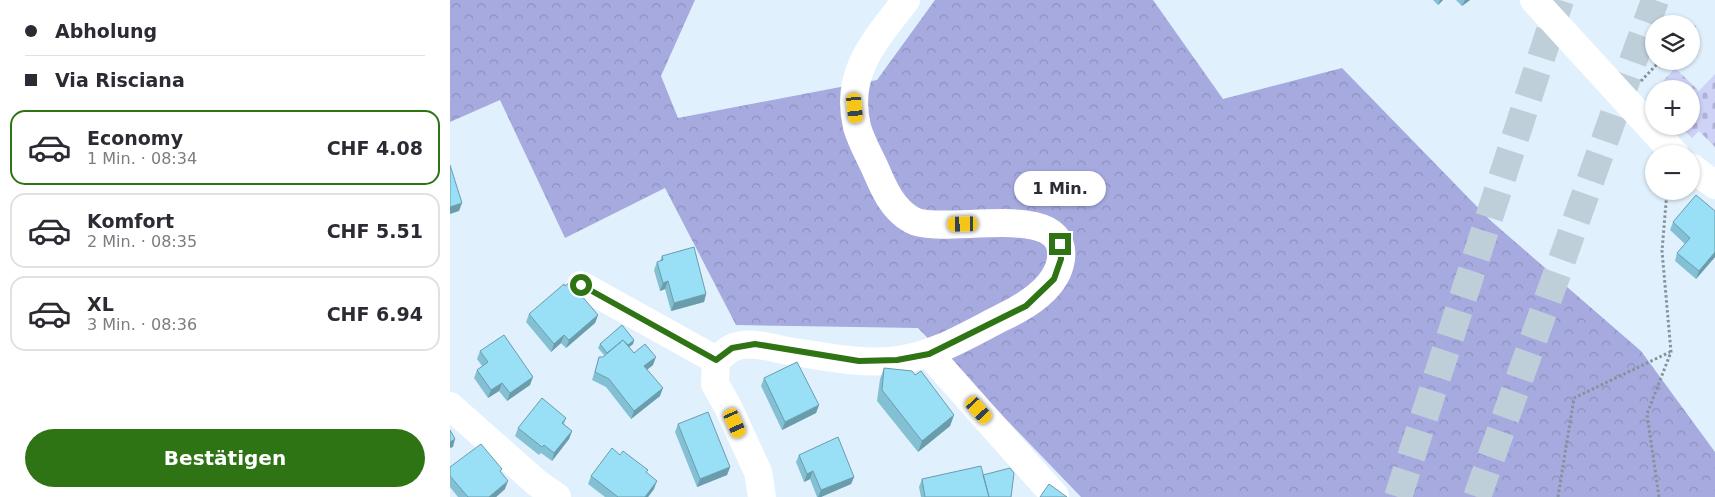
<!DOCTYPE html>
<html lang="de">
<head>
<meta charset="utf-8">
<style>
	:root { --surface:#fff; --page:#f7f7f7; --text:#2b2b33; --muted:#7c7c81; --line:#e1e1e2; --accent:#2f7414 }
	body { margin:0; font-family:"DejaVu Sans",sans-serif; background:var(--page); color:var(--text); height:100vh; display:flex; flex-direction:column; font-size:19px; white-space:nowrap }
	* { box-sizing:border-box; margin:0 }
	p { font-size:16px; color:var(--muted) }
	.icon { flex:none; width:28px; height:28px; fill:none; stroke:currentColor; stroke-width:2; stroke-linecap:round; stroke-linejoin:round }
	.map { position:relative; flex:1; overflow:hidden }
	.panel { display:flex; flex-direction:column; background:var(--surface); width:450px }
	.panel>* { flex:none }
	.banner { display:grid; align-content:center; height:110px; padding:0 25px; background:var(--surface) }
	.buttons { position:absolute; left:1195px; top:15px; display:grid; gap:10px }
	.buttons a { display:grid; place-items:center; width:55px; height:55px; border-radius:50%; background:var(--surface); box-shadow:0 1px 4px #0004; font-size:25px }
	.end { position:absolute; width:22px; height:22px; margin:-11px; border:6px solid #2f7414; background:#fff; box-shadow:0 0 0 2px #fff }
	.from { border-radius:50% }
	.bubble { position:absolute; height:35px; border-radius:18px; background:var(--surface); box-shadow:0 1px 4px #0004; font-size:16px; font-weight:800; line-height:35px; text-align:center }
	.car { position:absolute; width:15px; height:30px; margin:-15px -8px; border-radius:6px; box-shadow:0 0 4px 1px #0007; background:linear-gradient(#f5c518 24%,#345 0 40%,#f5c518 0 76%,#345 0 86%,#f5c518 0) }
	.banner b { display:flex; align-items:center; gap:18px; height:48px; font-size:19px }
	.banner b+b { border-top:1px solid var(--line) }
	.banner i { width:12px; height:12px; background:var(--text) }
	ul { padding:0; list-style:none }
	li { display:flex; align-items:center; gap:15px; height:75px; margin:0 10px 8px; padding:0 15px; border:2px solid var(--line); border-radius:15px }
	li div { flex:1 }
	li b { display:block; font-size:19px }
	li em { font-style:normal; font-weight:800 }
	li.current { border-color:var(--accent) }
	li>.icon { width:45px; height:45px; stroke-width:1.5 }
	.button { display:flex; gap:10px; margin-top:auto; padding:10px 25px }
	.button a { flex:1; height:58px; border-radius:30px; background:var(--accent); color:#fff; font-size:20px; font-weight:800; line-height:58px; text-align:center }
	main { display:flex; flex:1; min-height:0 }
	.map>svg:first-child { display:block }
	.forest { fill:url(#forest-crowns) }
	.cemetery { fill:url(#cemetery-stones) }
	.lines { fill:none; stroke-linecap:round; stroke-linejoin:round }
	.highway-tunnel { stroke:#bfcfda; stroke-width:28; stroke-dasharray:28 14; stroke-linecap:butt }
	.path { stroke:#85929c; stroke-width:3; stroke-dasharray:2.5 2.5; stroke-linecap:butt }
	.minor { stroke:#fff; stroke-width:28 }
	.wall { fill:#84c0d4 }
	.shaded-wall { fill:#6b9cac }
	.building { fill:#99dff6; stroke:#6b9cac }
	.route { stroke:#2f7414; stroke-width:6 }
</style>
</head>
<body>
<main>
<section class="panel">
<div class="banner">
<b><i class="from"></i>Abholung</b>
<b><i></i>Via Risciana</b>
</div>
<ul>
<li class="current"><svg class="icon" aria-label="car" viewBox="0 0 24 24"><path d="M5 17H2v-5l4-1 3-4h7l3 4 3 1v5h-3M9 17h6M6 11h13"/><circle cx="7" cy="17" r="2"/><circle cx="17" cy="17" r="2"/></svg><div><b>Economy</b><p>1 Min. · 08:34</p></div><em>CHF 4.08</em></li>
<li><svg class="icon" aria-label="car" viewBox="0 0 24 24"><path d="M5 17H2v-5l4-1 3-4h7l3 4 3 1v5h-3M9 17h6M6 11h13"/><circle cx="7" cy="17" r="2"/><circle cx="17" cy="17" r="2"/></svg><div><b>Komfort</b><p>2 Min. · 08:35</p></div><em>CHF 5.51</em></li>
<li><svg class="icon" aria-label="car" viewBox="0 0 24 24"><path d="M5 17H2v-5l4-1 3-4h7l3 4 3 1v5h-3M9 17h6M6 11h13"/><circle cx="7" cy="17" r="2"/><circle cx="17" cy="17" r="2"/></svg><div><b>XL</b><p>3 Min. · 08:36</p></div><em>CHF 6.94</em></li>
</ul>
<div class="button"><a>Bestätigen</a></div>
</section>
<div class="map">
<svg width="1265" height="497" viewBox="0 0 1265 497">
	<defs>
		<pattern id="forest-crowns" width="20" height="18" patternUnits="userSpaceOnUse" patternTransform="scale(1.25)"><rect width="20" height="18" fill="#a6aadf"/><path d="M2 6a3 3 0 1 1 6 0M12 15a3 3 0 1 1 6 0" fill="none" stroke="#8d91be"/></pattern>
		<pattern id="cemetery-stones" width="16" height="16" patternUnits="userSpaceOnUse" patternTransform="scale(1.25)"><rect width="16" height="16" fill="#ced2f7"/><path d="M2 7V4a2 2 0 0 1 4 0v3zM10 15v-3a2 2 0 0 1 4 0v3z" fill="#afb3d3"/></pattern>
	</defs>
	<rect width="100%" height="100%" fill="#e0f1fd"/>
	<path class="forest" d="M0 0H245L211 76 228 118 427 80 485 0H703L773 99 892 68 1041 221 1191 351 1265 452V497H631L468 328 286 325 215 188 115 238 50 100 0 122Z"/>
	<path class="cemetery" d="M1225 68 1249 91 1265 74V147L1249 131 1242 138 1230 126H1241V89H1206Z"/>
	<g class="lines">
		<path class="highway-tunnel" d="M948 497 1110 0
			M1027 497 1205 0"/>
		<path class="path" d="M1241 30 1245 26
			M1191 81 1210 61
			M1108 497 1124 398 1220 352
			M1209 497 1197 414 1221 352 1212 251 1217 191"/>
		<path class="minor" d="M1084 0 1225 154
			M1241 167 1265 185
			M131 285 266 360
			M479 354 605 496
			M0 406 87 483 107 497
			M312 497 308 472 278 407 265 384 266 360C271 357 277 350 282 348 300 340 321 348 338 351 374 356 411 365 448 360 486 355 519 334 553 317 576 306 607 288 611 259 619 198 491 237 462 220 442 209 433 187 425 168 419 155 411 141 407 127 394 72 425 41 456 0"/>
	</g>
	<path class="wall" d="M983 0H993L988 5Z
		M1006 0H1020L1012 6Z
		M1223 222 1265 257 1246 279 1225 261 1227 253 1235 244 1220 230Z
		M212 256 256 294 254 302 221 311 215 289 210 291 204 270 207 262 210 261Z
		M79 314 148 315 145 323 116 348 111 343 101 352 76 322Z
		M184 340 183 344 179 347 184 353 203 365 197 369 210 396 181 419 156 387 142 380 149 357H153L154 355 148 348 150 344Z
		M30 351 80 385 57 401 49 391 38 398 24 378 27 370 32 366 27 359Z
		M434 368 465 375 504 415 500 426 468 452 427 401 430 379Z
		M314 378 369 405 366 413 332 430 311 386Z
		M116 418 114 424 122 431 119 439 102 461 91 453 89 455 65 436 68 428Z
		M228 424 280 467 277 475 247 487 225 432Z
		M170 455 197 473 204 489 198 497H155L138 484 141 476Z
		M349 455 404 477 401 484 371 497H367L360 479 354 482 346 462Z
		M0 467 51 472 55 489 46 497H8L0 487Z
		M533 475 561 497H471L469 487 472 479Z"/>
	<path class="shaded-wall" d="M990 0H993L988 5Z
		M1015 0H1020L1012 6Z
		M12 203 9 211 0 214V207Z
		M1265 252V257L1246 279 1249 271Z
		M218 281 215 289 210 291 213 283Z
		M256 294 254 302 221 311 224 303Z
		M148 315 145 323 116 348 119 340Z
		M114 335 111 343 101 352 104 344Z
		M184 340 183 344 173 352 175 348Z
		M206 357 203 365 192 374 194 366Z
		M83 377 80 385 57 401 60 393Z
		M52 383 49 391 38 398 41 390Z
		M213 388 210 396 181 419 184 411Z
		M369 405 366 413 332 430 335 422Z
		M504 415 500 426 468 452 472 441Z
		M122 431 119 439 102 461 104 453Z
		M5 439 3 447 0 448V442Z
		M280 467 277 475 247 487 250 479Z
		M363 471 360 479 354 482 357 474Z
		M404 477 401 484 371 497H368L371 490Z
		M58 481 55 489 46 497H39Z
		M207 481 204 489 198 497H195Z"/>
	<path class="building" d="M0 165 12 203 0 207Z
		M1246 195 1265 211V252L1249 271 1227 253 1240 238 1223 222Z
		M244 247 256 294 224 303 218 281 213 283 207 262 213 260 212 256Z
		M120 282 148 315 119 340 114 335 104 344 79 314 114 284 115 286Z
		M172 325 184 340 178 345 173 340 157 353 150 344Z
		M54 335 83 377 60 393 52 383 41 390 27 370 38 362 30 351Z
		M173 340 184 353 195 344 206 357 194 366 213 388 184 411 159 379 145 372 149 357H153Z
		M347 362 369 405 335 422 314 378Z
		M434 368 462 371 465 375 471 371 504 415 472 441 432 390Z
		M92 398 116 418 112 423 122 431 104 453 94 445 92 447 68 428Z
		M258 412 280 467 250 479 228 424Z
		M0 430 5 439 0 442Z
		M388 437 404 477 371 490 363 471 357 474 349 455Z
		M31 444 52 469 50 471 58 481 39 497H18L0 476V467Z
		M162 448 170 455 173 451 198 470 196 472 207 481 195 497H168L141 476Z
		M531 466 539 497H475L472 479Z
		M560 468 564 473 561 497H539L533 475Z
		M599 484 617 497H590Z"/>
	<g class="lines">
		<path class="route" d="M131 285 266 360 282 348 305 344 409 361 447 360 479 354 576 306 604 279 611 259 610 244"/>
	</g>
</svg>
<div class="buttons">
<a><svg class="icon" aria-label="layers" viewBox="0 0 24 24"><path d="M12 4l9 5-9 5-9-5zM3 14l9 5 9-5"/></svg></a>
<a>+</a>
<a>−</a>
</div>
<i class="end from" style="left:131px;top:285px"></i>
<i class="end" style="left:610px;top:244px"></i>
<div class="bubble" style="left:564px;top:171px;width:92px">1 Min.</div>
<i class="car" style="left:405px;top:108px;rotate:174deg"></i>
<i class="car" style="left:513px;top:224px;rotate:269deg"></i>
<i class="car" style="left:529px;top:410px;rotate:138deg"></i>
<i class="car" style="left:285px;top:423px;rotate:156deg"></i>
</div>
</main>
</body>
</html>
